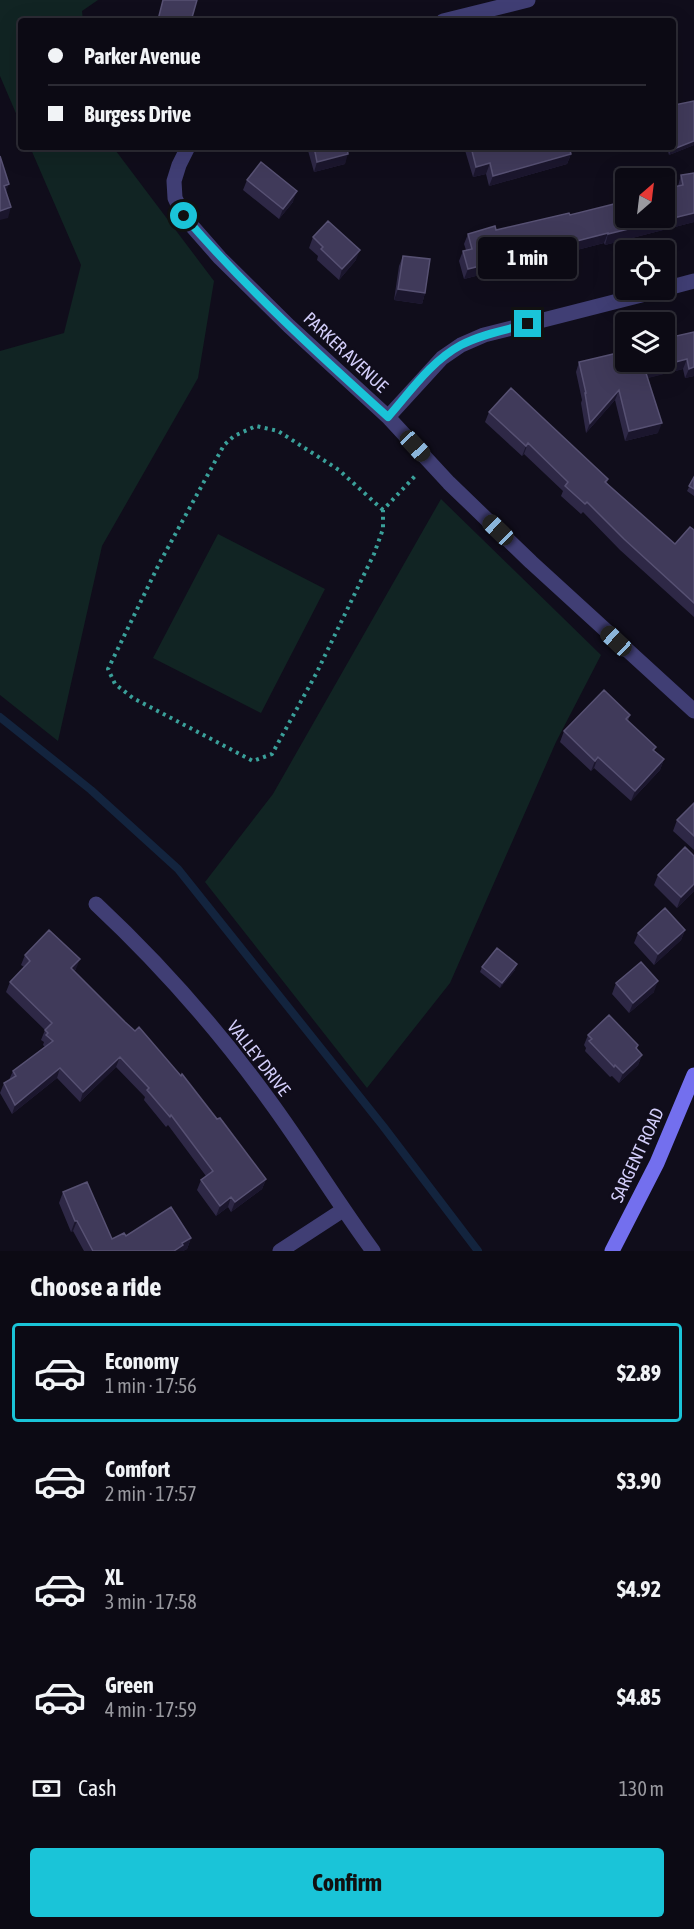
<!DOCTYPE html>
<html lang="en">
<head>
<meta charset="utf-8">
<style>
	:root { --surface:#0c0a14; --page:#1a1822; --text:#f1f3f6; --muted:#9a9aa0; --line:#2c2b34; --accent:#1ac4d8 }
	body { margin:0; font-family:"Asap Condensed",sans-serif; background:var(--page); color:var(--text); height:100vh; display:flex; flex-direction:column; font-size:22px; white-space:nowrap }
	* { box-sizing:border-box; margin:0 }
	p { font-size:20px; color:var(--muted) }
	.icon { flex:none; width:33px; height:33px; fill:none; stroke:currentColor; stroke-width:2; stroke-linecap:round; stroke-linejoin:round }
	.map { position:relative; height:1251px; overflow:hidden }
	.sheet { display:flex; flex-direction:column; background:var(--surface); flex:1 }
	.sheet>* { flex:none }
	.guide { position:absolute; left:18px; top:18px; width:658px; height:132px; border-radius:6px; box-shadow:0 6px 24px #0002,0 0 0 2px var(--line); display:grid; align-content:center; height:132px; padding:0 30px; background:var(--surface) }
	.needle { width:39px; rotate:28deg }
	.buttons { position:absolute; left:615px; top:168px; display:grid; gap:12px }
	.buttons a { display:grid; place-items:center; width:60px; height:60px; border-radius:6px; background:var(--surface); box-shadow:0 6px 24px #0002,0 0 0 2px var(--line); font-size:30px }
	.end { position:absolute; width:27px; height:27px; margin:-14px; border:8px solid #1ac4d8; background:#111; box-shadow:0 0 0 3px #111 }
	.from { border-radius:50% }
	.bubble { position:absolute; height:42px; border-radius:6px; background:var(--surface); box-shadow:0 6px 24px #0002,0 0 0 2px var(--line); font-size:20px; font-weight:700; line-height:42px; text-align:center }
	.car { position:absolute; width:18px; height:36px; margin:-18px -9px; border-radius:8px; box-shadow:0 0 4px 2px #0007; background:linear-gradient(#222 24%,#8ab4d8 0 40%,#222 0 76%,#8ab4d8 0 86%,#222 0) }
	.guide b { display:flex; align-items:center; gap:21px; height:57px; font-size:22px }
	.guide b+b { border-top:2px solid var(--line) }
	.guide i { width:15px; height:15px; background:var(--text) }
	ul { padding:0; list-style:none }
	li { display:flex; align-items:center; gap:18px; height:99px; margin:0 12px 9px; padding:0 18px; border:3px solid transparent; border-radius:6px }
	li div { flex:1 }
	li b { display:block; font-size:22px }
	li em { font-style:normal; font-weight:700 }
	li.selected { border-color:var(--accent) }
	li>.icon { width:54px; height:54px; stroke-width:1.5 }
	h2 { padding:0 30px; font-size:27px; line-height:72px }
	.pay { display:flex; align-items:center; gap:15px; height:66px; padding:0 30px; font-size:22px }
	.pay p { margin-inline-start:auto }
	.button { display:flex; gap:12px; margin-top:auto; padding:12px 30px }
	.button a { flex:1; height:69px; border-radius:6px; background:var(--accent); color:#111; font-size:24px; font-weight:700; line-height:69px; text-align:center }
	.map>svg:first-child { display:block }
	.green { fill:#112423 }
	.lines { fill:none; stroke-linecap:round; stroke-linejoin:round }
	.stream { stroke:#13243e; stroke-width:8 }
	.path { stroke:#3aa09a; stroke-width:4; stroke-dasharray:3 4.5; stroke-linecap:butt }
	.minor { stroke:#403e74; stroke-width:15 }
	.secondary { stroke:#736fee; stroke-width:15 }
	.wall { fill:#2e2846 }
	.shaded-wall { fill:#1b162d }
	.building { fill:#403a5a; stroke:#575173; stroke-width:1.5 }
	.route { stroke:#1ac4d8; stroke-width:8 }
	.labels { text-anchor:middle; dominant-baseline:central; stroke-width:5; stroke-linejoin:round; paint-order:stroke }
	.street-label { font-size:18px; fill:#d2cdf9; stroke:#100d1b }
</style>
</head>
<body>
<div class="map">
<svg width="694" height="1251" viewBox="0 0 694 1251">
	<rect width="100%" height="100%" fill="#100d1b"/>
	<path class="green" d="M0 0H98L82 11 83 21H21V125L0 76Z
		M30 147H113L214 281 198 378 102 546 58 741 0 695V351L64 333 81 265Z
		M441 499 601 655 556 742 450 983 367 1088 205 882 273 794Z
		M218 534 325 589 261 713 153 658Z"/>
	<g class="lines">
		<path class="stream" d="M0 717 91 790 178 869 383 1126 478 1251"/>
		<path class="path" d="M383 510 339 470 278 431 256 426 234 436 224 445 159 564 108 669 115 684 133 698 253 761 272 754 316 674 374 554 383 529V510L416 475"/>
		<path class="minor" d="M443 21 528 0
			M188 147 179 165 174 181 175 198 184 217 220 258 289 326 388 417 449 483 531 562 694 711
			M664 289 694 281
			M388 417 442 358 461 345 484 335 661 290
			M96 904C158 962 219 1031 269 1100 305 1149 337 1202 373 1251
			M280 1251 343 1210"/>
		<path class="secondary" d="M612 1251 657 1163 694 1075"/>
	</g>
	<path class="wall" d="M694 101V145L669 155 667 147H674V105Z
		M307 147H347L345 164 314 172Z
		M464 147H569L571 154 567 164 489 186 486 174 473 177Z
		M694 173V222L605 245 604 243 464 279 459 261 463 251 466 250 464 244 468 234 496 230 570 215 626 218 678 186 681 175Z
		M247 180 293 202 279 219 243 190Z
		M313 237 356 260 339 280 317 260 318 256 309 248Z
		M403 256 425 293 422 304 394 300 399 266Z
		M694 332V376L685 378 683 369 647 378 658 433 625 441 615 400 586 433 581 403 582 400 576 372 579 362 675 339 676 336Z
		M489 412 608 479 607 483 675 544 694 530V617L620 550 583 512 581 514 561 496 563 491 524 454 522 456 485 422Z
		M694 477V496L687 491Z
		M630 715 628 721 656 747 654 751 664 759 660 770 631 801 594 768 591 771 560 742 564 731Z
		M694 803V850L673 831 677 820Z
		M694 856V891L677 908 654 885 658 875Z
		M685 930 681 940 654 965 634 943 638 933Z
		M25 955 76 969 74 971 217 1119 266 1179 262 1189 231 1212 228 1207 216 1216 197 1190 201 1180 206 1176 168 1125 166 1127 144 1100 145 1097 116 1067 80 1102 57 1078 12 1114 0 1093 4 1083 9 1080 13 1071 45 1047 43 1045 44 1042 41 1040 45 1030 6 992 10 982 24 967 21 965Z
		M482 967 515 970 500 988 480 972Z
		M616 983 654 992 629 1013 612 994Z
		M588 1035 637 1049 642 1055 638 1065 619 1083 612 1076 610 1077 585 1051 586 1048 584 1045Z
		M63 1192 112 1239 126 1236 191 1238 187 1249 183 1251H84L73 1231 71 1232 59 1203Z"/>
	<path class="shaded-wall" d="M694 141V145L669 155 671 150Z
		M398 147H412L396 150Z
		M348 154 345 164 314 172 317 162Z
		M571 154 567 164 489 186 493 176Z
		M490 163 486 174 473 177 476 167Z
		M9 184 5 195 4 186Z
		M297 191 293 202 279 219 283 209Z
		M11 207 8 218 0 220V211Z
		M694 213V222L605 245 608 234Z
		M608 233 604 243 464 279 468 269Z
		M360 250 356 260 339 280 342 269Z
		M398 289 425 293 422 304 394 300Z
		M687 359 683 369 641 380 645 370Z
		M694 367V376L685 378 689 369Z
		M619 390 615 400 586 433 590 423Z
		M662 423 658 433 625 441 629 431Z
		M528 443 524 454 522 456 526 446Z
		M598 757 594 768 591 771 595 761Z
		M664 759 660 770 631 801 635 791Z
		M694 884V891L677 908 681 897Z
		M685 930 681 940 654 965 658 954Z
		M80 959 76 969 67 978 71 968Z
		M517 964 515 970 500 988 502 983Z
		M658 981 654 992 629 1013 633 1003Z
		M642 1055 638 1065 619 1083 623 1073Z
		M120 1057 116 1067 80 1102 83 1092Z
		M60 1068 57 1078 12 1114 15 1105Z
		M266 1179 262 1189 231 1212 235 1202Z
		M231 1197 228 1207 216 1216 220 1206Z
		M75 1221H77L73 1231 71 1232Z
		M191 1238 187 1249 183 1251H174L182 1243Z"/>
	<path class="building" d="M163 0H197L191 21H156L159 16Z
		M694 101V141L671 150 670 147H674V105Z
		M314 147H347L348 154 317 162Z
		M471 147H569L571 154 493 176 490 163 476 167Z
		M0 156 9 184 4 186 11 207 0 211Z
		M261 162 297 191 283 209 247 180Z
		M694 173V213L608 234V233L468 269 463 251 472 249 468 234 495 226 496 230 569 213 570 215 626 201V218H664V189L683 185 681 175Z
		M328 221 360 250 342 269 321 249 323 247 313 237Z
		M403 256 430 259 425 293 398 289Z
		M694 332V367L689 369 687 359 645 370 662 423 629 431 619 390 590 423 585 393H586L579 362 626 351V362H664V342L676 339V336Z
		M511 388 608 479 605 482 675 544 690 527 694 530V603L624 539 587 502 585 504 565 486 568 482 528 443 526 446 489 412Z
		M694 477V489L689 486Z
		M604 690 630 715 626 719 656 747 653 750 664 759 635 791 598 757 595 761 564 731Z
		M694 803V836L677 820Z
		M685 847 694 856V884L681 897 658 875Z
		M665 908 685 930 658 954 638 933Z
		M49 930 80 959 71 968 125 1022 135 1031 139 1027 181 1076 182 1074 217 1119 220 1118 266 1179 235 1202 231 1197 220 1206 201 1180 213 1171 171 1115 170 1117 147 1090 149 1088 120 1057 83 1092 60 1068 15 1105 4 1083 16 1076 13 1071 53 1041 46 1035 48 1033 45 1030 52 1023 10 982 30 961 25 955Z
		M497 948 517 964 502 983 482 967Z
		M641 962 658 981 633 1003 616 983Z
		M609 1015 638 1045 636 1048 642 1055 623 1073 615 1065 614 1067 589 1041 592 1039 588 1035Z
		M87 1182 112 1239 124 1233 126 1236 171 1207 191 1238 182 1243 183 1245 174 1251H93L77 1221H75L63 1192Z"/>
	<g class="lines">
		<path class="route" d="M184 216C247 289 317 353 388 417 410 392 431 361 461 345 482 334 506 330 528 324"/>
	</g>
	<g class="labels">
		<g class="street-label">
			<text transform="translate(346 352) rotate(43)">PARKER AVENUE</text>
			<text transform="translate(259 1058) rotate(52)">VALLEY DRIVE</text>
			<text transform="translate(637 1155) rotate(-65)">SARGENT ROAD</text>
		</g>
	</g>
</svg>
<div class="buttons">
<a><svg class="needle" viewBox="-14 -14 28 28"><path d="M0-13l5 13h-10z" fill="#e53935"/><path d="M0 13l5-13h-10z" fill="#9a9aa0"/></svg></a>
<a><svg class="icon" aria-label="locate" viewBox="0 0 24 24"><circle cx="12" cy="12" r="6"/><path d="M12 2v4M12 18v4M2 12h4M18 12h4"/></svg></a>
<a><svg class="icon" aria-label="layers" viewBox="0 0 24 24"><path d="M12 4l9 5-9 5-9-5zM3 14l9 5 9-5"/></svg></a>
</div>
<i class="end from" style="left:184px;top:216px"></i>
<i class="end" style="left:528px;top:324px"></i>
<div class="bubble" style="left:478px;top:237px;width:99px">1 min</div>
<i class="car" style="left:415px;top:446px;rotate:137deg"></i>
<i class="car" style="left:498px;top:530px;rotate:314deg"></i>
<i class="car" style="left:616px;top:641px;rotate:313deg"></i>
<div class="guide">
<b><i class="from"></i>Parker Avenue</b>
<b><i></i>Burgess Drive</b>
</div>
</div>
<section class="sheet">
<h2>Choose a ride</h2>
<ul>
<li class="selected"><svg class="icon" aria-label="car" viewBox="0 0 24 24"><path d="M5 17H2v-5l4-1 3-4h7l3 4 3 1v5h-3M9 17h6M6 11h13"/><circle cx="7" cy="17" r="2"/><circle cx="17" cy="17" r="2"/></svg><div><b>Economy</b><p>1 min · 17:56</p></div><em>$2.89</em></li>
<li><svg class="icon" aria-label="car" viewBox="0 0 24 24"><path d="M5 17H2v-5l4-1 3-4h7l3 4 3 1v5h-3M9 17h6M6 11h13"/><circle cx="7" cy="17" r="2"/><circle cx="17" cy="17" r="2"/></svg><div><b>Comfort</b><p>2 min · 17:57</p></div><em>$3.90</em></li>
<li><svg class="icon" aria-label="car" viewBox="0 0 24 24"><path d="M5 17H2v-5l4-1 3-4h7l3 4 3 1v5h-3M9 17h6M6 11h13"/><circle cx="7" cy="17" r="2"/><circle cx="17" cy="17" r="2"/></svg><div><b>XL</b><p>3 min · 17:58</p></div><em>$4.92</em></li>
<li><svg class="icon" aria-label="car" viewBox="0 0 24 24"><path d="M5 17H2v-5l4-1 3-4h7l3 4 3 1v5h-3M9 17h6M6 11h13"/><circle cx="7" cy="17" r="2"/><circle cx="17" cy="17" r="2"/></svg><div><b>Green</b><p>4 min · 17:59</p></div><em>$4.85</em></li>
</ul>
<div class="pay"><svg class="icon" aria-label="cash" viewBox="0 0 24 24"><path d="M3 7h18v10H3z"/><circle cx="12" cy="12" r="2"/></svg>Cash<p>130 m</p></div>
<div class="button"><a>Confirm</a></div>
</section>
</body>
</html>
